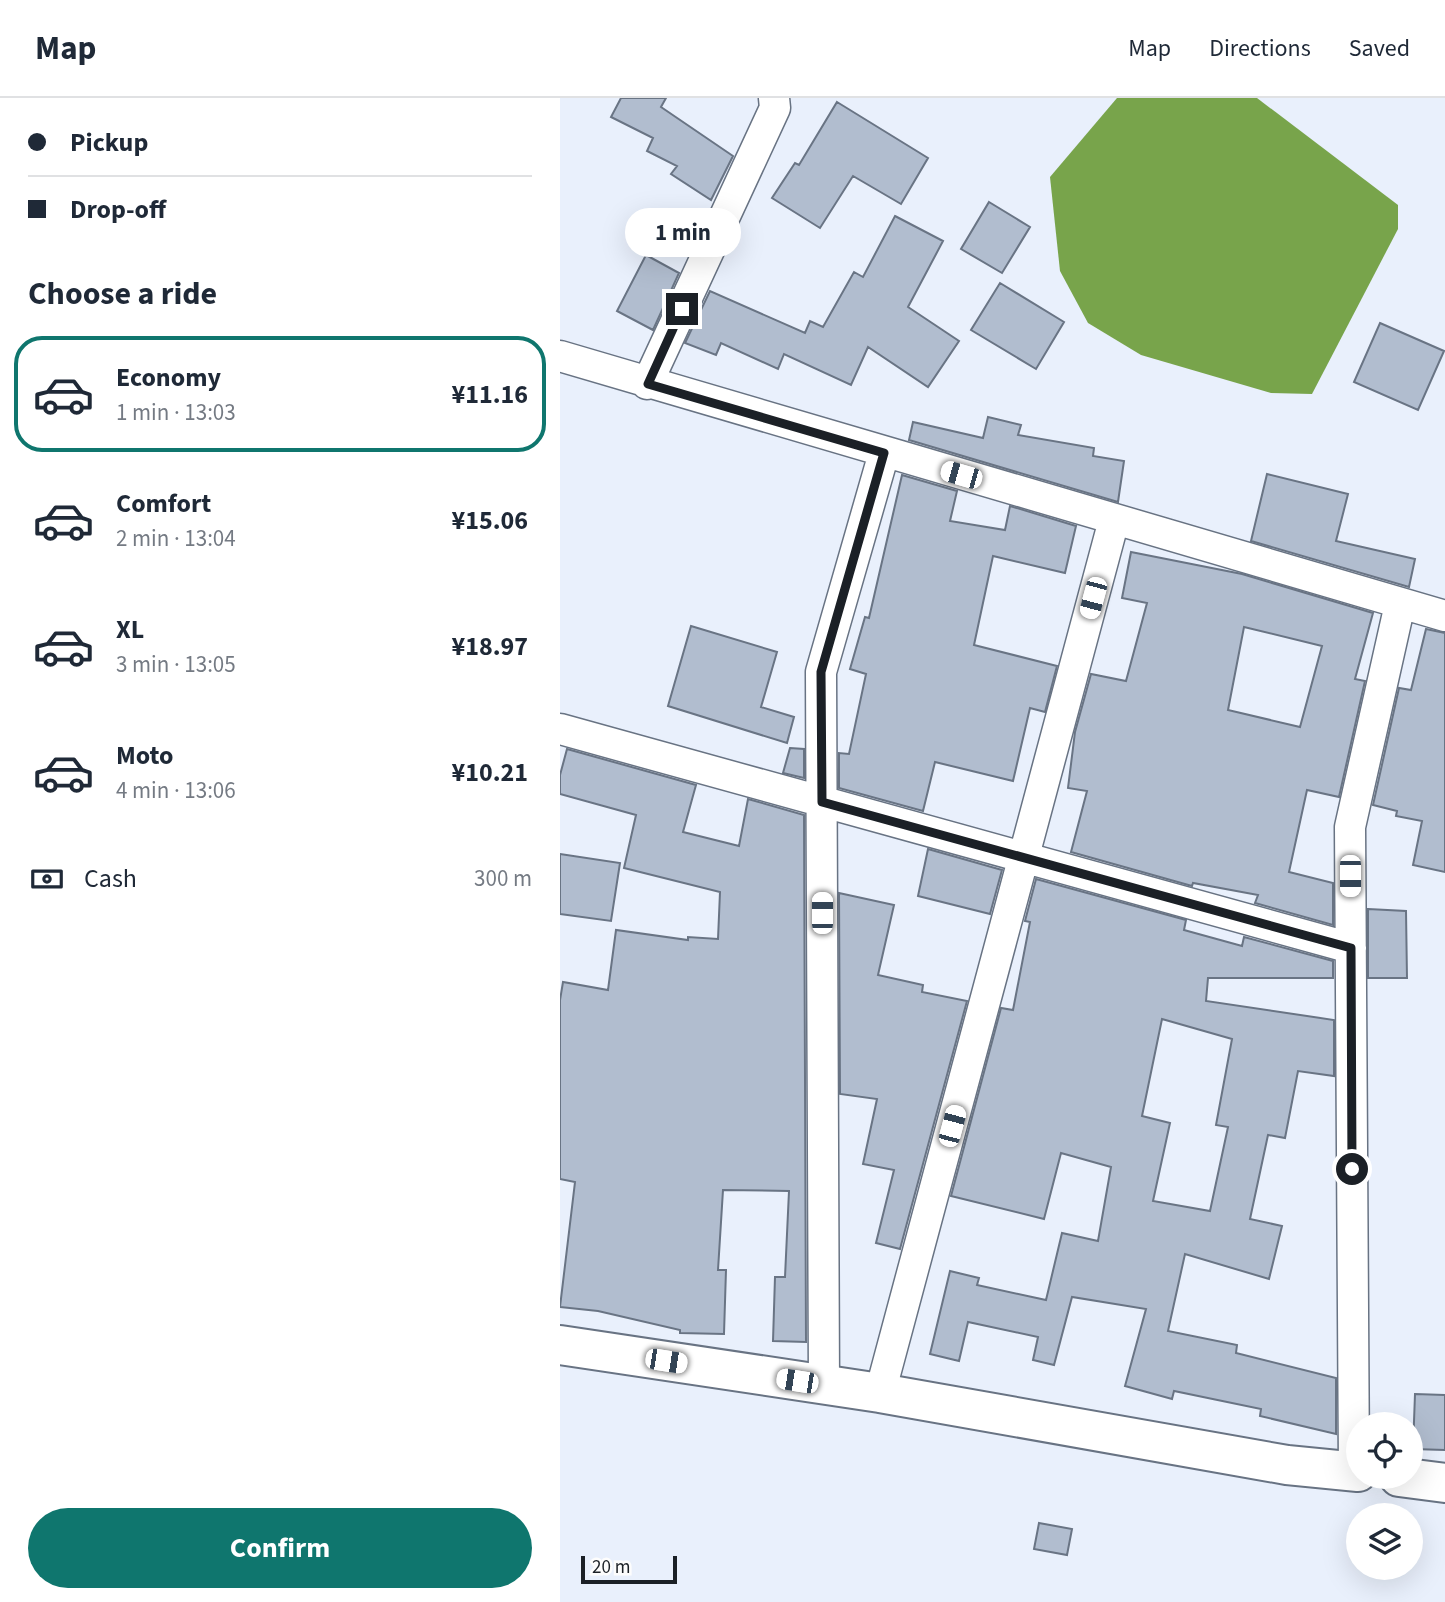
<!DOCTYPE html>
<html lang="en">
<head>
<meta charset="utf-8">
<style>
	:root { --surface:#fff; --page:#f6f6f7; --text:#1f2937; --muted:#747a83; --line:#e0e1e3; --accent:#0f766e }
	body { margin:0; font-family:"Source Sans 3",sans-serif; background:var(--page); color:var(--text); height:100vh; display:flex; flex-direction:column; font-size:26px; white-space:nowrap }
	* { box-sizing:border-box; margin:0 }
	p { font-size:23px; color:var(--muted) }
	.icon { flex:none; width:38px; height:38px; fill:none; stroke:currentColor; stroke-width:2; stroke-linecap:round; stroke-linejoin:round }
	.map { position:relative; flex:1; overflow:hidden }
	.side { display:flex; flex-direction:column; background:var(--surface); width:560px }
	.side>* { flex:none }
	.banner { display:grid; align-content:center; height:154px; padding:0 28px; background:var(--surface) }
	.tools { position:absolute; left:786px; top:1314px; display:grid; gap:14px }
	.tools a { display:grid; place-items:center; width:77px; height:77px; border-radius:50%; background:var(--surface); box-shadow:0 7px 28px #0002; font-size:35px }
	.scale { position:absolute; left:21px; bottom:18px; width:96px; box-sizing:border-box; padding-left:7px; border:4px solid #1b2026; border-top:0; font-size:19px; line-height:24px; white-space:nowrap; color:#1b2026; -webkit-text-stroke:5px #fdfdfd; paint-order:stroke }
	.end { position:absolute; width:32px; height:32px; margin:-16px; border:9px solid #1b2026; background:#fff; box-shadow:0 0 0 4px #fff }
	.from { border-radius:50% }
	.bubble { position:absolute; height:49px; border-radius:24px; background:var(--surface); box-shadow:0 7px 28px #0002; font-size:23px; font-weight:700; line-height:49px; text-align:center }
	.car { position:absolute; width:21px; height:42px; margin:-21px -10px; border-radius:9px; box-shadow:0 0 5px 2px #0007; background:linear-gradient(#fff 24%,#345 0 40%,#fff 0 76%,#345 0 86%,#fff 0) }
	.banner b { display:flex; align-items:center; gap:24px; height:66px; font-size:26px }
	.banner b+b { border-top:2px solid var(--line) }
	.banner i { width:18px; height:18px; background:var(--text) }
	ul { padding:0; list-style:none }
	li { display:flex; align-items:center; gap:21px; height:116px; margin:0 14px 10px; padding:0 14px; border:4px solid transparent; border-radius:28px }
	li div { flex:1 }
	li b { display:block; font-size:26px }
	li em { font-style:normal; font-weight:700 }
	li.selected { border-color:var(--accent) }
	li>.icon { width:63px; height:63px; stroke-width:1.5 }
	h2 { padding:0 28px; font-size:32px; line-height:84px }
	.pay { display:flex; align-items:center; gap:18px; height:77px; padding:0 28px; font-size:26px }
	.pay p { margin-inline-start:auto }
	.button { display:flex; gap:14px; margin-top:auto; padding:14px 28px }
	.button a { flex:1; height:80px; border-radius:42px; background:var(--accent); color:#fff; font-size:28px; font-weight:700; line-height:80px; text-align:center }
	header { display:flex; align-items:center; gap:42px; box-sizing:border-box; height:98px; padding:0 35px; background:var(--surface); border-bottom:2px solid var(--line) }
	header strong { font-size:33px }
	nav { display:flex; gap:38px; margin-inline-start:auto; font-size:24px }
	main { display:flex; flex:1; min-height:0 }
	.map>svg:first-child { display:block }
	.water { fill:#78a44b }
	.building { fill:#b1bdcf; stroke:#697484; stroke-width:2; fill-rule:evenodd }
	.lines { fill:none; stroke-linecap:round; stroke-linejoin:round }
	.street-casing { stroke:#687383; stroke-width:33 }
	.secondary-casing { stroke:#687383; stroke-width:42 }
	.street { stroke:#fff; stroke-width:30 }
	.secondary { stroke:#fff; stroke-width:38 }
	.route { stroke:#1b2026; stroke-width:9 }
</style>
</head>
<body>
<header>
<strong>Map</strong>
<nav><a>Map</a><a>Directions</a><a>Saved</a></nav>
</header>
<main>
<section class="side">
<div class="banner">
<b><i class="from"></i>Pickup</b>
<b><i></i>Drop-off</b>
</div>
<h2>Choose a ride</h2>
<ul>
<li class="selected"><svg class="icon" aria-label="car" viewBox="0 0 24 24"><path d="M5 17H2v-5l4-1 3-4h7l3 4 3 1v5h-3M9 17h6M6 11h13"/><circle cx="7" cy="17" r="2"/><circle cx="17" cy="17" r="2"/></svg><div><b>Economy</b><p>1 min · 13:03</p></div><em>¥11.16</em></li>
<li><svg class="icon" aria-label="car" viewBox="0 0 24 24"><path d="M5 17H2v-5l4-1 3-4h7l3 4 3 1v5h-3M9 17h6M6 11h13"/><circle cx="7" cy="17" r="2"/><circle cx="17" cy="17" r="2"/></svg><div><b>Comfort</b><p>2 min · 13:04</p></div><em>¥15.06</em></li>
<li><svg class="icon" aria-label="car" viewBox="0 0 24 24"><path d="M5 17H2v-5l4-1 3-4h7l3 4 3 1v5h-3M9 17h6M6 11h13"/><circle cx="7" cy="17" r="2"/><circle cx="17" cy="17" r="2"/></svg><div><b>XL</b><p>3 min · 13:05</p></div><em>¥18.97</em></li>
<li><svg class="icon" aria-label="car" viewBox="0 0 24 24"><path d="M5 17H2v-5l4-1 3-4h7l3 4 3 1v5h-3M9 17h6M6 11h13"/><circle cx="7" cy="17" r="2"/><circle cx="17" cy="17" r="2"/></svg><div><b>Moto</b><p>4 min · 13:06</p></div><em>¥10.21</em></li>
</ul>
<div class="pay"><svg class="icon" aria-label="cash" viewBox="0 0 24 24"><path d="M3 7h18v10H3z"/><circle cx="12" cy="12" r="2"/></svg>Cash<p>300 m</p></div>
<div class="button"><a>Confirm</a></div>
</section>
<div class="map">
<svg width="885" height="1504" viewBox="0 0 885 1504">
	<rect width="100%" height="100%" fill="#e9f0fc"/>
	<path class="water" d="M557 0H697L838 107V131L752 296 711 295 581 257 528 225 500 173 490 79Z"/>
	<path class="building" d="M61 0H106L101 9 173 58 151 102 111 76 117 68 87 53 93 40 51 19Z
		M277 4 368 60 341 106 293 78 260 130 212 100 235 65 239 67Z
		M429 104 470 129 442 175 401 151Z
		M335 118 383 143 348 209 399 243 368 289 308 249 291 287 224 256 218 271 161 245 156 257 125 245 150 193 245 235 250 223 263 229 294 174 303 179Z
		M86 157 119 175 93 232 57 213Z
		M440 185 504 224 476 271 411 232Z
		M820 225 884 253 858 312 794 284Z
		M428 319 461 327 458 337 534 350 533 358 564 363 558 404 349 342 353 324 423 340Z
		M707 376 788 396 776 443 855 461 849 489 691 443Z
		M342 377 397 393 390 423 445 432 450 408 516 428 505 475 433 458 414 547 497 568 485 614 470 610 453 683 375 664 363 713 279 690V655L289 656 306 576 290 571 305 519 309 520Z
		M571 454 682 476 813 515 795 581 805 583 779 699 747 692 729 774 773 785V827L695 805 698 797 633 785 632 788 511 754 527 693 508 690 515 634 531 576 566 583 587 505 562 500ZM684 529 762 548 740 629 668 612Z
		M131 528 217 554 201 609 234 619 227 645 108 608Z
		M866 531 885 535V774L853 767 862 723 836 718 837 713 813 707 839 590 851 592Z
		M230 650 244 651V680L223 675Z
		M7 651 136 687 123 734 179 748 188 701 244 717 246 1244 213 1243 215 1179H225L229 1093 163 1092 158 1172H166L164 1236 120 1235V1232L38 1213 0 1209 15 1084 0 1081V902L3 884 48 892 56 832 128 842V839L158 841 160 794 64 770 76 717 0 696V677Z
		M368 751 442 772 430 816 358 798Z
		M0 756 60 765 51 823 0 816Z
		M476 781 626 822 624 832 682 848 684 839 773 863V880H648L646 903 774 922V978L738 973 725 1040 708 1037 690 1121 722 1128 709 1181 625 1156 608 1233 677 1247 676 1255 776 1280V1336L700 1318 701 1311 614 1293 612 1301 565 1288 586 1211 512 1199 494 1267 473 1262 478 1239 408 1224 399 1263 370 1256 390 1173 419 1180 417 1187 486 1202 502 1135 538 1143 551 1069 501 1055 484 1121 391 1098 441 910 453 912 470 824 465 823ZM602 921 672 941 656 1027 668 1029 650 1113 593 1103 610 1025 582 1018Z
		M279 795 334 807 318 877 363 887 362 894 407 903 340 1151 316 1145 334 1072 303 1066 317 1001 280 996Z
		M808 811 846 813 847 880H808Z
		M855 1296 885 1297V1352L853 1351Z
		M479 1425 512 1431 507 1457 474 1451Z"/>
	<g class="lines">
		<defs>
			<path id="street" d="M0 258 885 518
				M87 286 215 10 214 0
				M0 631 791 850
				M264 1287 261 574 324 355
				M320 1295 554 422
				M794 1374 790 729 840 506"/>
			<path id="secondary" d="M0 1247 320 1295 727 1367 798 1374
				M839 1379 885 1385"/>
		</defs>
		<use href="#street" class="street-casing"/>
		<use href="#secondary" class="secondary-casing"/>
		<use href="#street" class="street"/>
		<use href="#secondary" class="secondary"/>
	</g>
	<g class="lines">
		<path class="route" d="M122 211 88 286 324 355 261 574 262 704 791 850 792 1071"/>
	</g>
</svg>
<div class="tools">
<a><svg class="icon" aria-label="locate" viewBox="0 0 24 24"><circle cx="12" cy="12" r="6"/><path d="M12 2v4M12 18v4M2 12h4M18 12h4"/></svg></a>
<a><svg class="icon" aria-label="layers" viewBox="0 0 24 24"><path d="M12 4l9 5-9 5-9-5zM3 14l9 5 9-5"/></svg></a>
</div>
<div class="scale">20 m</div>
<i class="end from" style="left:792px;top:1071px"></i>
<i class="end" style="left:122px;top:211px"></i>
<div class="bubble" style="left:65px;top:110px;width:116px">1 min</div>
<i class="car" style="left:401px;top:377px;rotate:286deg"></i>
<i class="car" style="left:533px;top:500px;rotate:195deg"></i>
<i class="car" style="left:790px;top:778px;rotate:180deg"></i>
<i class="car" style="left:262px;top:815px;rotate:0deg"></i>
<i class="car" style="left:392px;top:1028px;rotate:15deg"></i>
<i class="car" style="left:106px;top:1263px;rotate:99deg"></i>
<i class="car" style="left:237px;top:1283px;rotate:279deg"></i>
</div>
</main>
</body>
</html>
